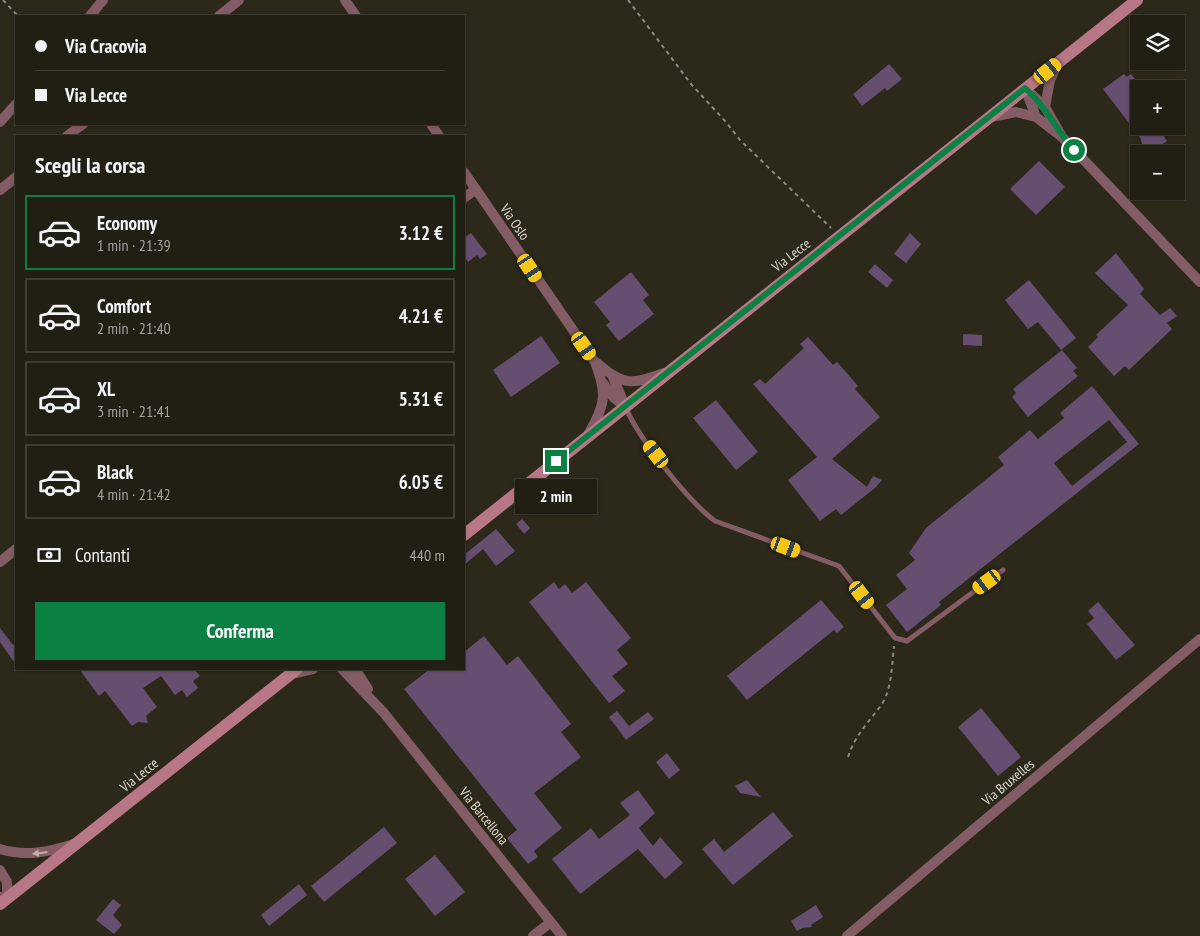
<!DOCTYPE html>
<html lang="it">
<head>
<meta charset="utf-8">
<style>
	:root { --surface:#211f14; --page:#29271d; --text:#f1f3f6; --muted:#a2a2a0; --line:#3e3d34; --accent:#0b8043 }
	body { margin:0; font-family:"PT Sans Narrow",sans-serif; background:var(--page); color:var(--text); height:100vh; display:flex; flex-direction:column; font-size:19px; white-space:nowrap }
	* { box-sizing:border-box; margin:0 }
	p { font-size:16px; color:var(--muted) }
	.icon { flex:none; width:28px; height:28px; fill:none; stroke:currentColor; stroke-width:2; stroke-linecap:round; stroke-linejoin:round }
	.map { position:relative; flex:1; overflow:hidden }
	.sheet { position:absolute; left:15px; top:135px; width:450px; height:535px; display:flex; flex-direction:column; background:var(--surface); border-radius:0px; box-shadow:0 1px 4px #0004,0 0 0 1px var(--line) }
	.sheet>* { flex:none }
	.top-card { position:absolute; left:15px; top:15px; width:450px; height:110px; border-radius:0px; box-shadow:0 1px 4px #0004,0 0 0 1px var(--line); display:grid; align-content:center; height:110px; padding:0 20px; background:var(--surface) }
	.tools { position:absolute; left:1130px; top:15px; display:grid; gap:10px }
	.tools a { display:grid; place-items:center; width:55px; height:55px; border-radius:0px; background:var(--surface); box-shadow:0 1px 4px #0004,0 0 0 1px var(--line); font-size:25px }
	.end { position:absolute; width:22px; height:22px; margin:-11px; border:6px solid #0b8043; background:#fff; box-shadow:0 0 0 2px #fff }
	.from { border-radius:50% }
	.bubble { position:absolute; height:35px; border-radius:0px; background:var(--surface); box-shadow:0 1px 4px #0004,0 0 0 1px var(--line); font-size:16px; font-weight:700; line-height:35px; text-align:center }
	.car { position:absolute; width:15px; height:30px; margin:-15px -8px; border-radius:6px; box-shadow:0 0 4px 1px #0007; background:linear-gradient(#f5c518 24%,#345 0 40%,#f5c518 0 76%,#345 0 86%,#f5c518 0) }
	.top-card b { display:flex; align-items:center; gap:18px; height:48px; font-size:19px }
	.top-card b+b { border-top:1px solid var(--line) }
	.top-card i { width:12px; height:12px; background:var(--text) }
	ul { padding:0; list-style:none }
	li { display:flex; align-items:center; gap:15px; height:75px; margin:0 10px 8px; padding:0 10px; border:2px solid var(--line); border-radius:0px }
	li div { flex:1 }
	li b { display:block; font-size:19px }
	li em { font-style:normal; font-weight:700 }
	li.selected { border-color:var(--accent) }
	li>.icon { width:45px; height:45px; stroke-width:1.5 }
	h2 { padding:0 20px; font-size:22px; line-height:60px }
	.pay { display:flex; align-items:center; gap:12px; height:55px; padding:0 20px; font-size:19px }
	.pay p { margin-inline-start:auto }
	.primary-button { display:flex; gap:10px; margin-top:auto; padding:10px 20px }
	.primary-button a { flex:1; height:58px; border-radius:0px; background:var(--accent); color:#fff; font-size:20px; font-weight:700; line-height:58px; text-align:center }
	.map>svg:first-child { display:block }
	.building { fill:#664e70; fill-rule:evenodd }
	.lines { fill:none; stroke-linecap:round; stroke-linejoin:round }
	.path { stroke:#8b897d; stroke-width:2; stroke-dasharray:4 4; stroke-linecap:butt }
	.lane { stroke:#845c65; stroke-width:5 }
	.street { stroke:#845c65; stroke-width:10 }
	.secondary { stroke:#b87787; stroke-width:12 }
	.oneway { fill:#beafac }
	.route { stroke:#0b8043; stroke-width:6 }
	.labels { text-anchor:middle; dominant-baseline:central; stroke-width:4.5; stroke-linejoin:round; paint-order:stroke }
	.street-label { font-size:14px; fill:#dedcd2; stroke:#2c291a }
</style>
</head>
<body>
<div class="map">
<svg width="1200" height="936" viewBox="0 0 1200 936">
	<rect width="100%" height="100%" fill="#2c291a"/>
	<path class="building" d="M889 64 902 79 887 91 885 88 862 106 853 94Z
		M1124 74 1127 77 1131 74 1139 84V126H1157L1167 141 1149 154H1141L1137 148 1142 144 1141 139 1103 89Z
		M1039 161 1065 187 1036 215 1010 189Z
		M471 233 487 254 480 259 477 255 468 262 464 256V238Z
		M910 233 921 244 906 263 894 254Z
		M1116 253 1144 289 1140 294 1160 315 1170 308 1177 316 1167 323 1172 329 1129 370 1125 366 1114 376 1088 347 1098 337 1096 335 1128 305 1095 273Z
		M875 264 893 280 887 288 868 272Z
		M631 272 649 295 643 300 654 314 619 341 606 325 610 322 594 302Z
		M1029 280 1076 338 1061 350 1038 322 1028 329 1005 300Z
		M963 334 982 335V346L963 345Z
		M541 336 560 363 511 397 493 370Z
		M808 337 833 365 837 362 858 386 855 389 880 417 832 459 867 487 873 476 882 480 876 487 841 515 836 509 820 521 788 480 817 457 753 384 760 379 765 384 804 348 800 344Z
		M1062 350 1077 368 1073 371 1078 376 1028 417 1012 397 1016 393 1013 389Z
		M1092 386 1139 444 939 602 941 605 907 632 886 605 907 589 896 575 915 560 909 553 926 528 1004 465 998 457 1030 430 1038 439 1064 418 1060 413ZM1109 420 1127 442 1072 486 1054 463Z
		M716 400 758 452 736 470 693 418Z
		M522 519 530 528 524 534 516 524Z
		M496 529 515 551 496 566 483 549 464 565V555Z
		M554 582 559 589 565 584 572 593 586 582 631 638 617 650 628 664 612 676 625 691 609 703 529 602Z
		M821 600 844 627 837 633 834 630 747 700 727 676Z
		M1098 602 1135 645 1116 660 1087 624 1094 618 1088 611Z
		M0 628 13 645 16 642V665L0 642Z
		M484 636 507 665 518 656 571 724 561 732 581 757 534 793 562 828 534 851 538 857 528 864 507 838 517 830 404 689 430 669H464V652Z
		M79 669H194L200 676 193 681 198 688 187 697 182 690 175 695 161 676 143 688 157 707 146 716 148 723 138 722 132 726 105 691 99 696Z
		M981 708 1021 757 998 776 958 727Z
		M617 711 629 726 648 712 654 719 626 740 609 717Z
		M667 753 680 770 669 779 656 762Z
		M747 780 761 797 740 793 735 786Z
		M638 790 655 813 639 828 653 846 660 837 683 863 665 879 638 849 580 894 552 859 591 828 599 839 630 815 620 803Z
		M773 812 793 836 733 885 702 849 714 839 724 852Z
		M384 827 397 843 324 902 311 886Z
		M435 855 465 892 435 916 405 879Z
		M299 884 307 895 269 926 261 915Z
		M113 899 121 905 113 915 122 925 114 934 96 920Z
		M816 905 823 917 811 925 812 927 802 928 797 931 791 921Z"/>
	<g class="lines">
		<path class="path" d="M3 0 18 16
			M628 0 691 84 726 122 740 140 831 228
			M848 757C855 735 869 722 882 704 892 688 892 663 894 646"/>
		<path class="lane" d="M626 408C639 439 689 502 715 521L839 566 895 638 907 641 1003 570"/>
		<path class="street" d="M345 0 356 16
			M90 16 103 0
			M219 16 239 0
			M1025 88 1036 117 1062 137 1200 282
			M1025 88 1045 107 1061 135
			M1045 107 1050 80 1058 63
			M991 117 1016 112 1036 117
			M0 122 16 104
			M431 124 439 136
			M67 136 83 124
			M464 172 595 362C607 393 606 404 589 433
			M0 190 16 177
			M464 198 476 189
			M597 363C623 386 633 385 664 373
			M613 377 625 406
			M603 383 614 398 625 406
			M0 562 16 549
			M342 669 384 713 562 936
			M355 669 368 689
			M291 674 313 669
			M0 849C26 857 49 852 74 844
			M0 870 7 882V899L1 897
			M533 936 551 922
			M847 936 1200 639"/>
		<path class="secondary" d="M464 535 1137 0
			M0 904 297 669"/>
	</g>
	<defs><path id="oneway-solid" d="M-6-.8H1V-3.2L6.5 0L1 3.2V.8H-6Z" transform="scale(1.25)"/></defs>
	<use class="oneway" href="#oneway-solid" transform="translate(40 853) rotate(173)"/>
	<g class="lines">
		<path class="route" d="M556 461 1025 88C1046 106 1056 130 1074 150"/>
	</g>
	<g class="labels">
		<g class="street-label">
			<text transform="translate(515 222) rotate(55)">Via Oslo</text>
			<text transform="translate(791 255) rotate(-38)">Via Lecce</text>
			<text transform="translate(139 775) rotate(-39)">Via Lecce</text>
			<text transform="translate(1008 782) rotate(-40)">Via Bruxelles</text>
			<text transform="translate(484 816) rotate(51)">Via Barcellona</text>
		</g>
	</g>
</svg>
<div class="tools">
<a><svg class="icon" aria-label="layers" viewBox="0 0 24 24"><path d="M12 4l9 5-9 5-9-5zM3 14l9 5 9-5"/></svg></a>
<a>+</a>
<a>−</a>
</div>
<i class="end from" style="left:1074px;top:150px"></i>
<i class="end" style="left:556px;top:461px"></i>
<div class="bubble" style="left:515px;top:479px;width:82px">2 min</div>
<i class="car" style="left:1048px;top:71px;rotate:51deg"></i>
<i class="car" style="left:530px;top:268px;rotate:146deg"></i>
<i class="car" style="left:584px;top:346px;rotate:145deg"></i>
<i class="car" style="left:656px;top:454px;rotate:322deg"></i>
<i class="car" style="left:786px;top:547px;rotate:110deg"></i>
<i class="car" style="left:987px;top:582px;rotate:234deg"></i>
<i class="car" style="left:862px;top:595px;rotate:143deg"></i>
<div class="top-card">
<b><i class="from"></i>Via Cracovia</b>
<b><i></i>Via Lecce</b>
</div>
<section class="sheet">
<h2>Scegli la corsa</h2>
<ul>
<li class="selected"><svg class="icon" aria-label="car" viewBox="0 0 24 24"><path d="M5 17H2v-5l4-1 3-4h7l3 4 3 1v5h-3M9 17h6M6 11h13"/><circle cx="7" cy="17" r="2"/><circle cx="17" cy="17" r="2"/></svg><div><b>Economy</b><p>1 min · 21:39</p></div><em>3.12 €</em></li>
<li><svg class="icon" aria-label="car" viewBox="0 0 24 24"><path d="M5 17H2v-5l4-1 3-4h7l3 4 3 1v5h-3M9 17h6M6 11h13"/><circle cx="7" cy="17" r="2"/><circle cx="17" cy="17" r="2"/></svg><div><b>Comfort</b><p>2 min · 21:40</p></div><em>4.21 €</em></li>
<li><svg class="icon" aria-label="car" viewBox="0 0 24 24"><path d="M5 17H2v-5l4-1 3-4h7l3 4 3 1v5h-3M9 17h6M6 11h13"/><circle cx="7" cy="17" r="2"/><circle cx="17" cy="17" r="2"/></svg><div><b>XL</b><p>3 min · 21:41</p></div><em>5.31 €</em></li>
<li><svg class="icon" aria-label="car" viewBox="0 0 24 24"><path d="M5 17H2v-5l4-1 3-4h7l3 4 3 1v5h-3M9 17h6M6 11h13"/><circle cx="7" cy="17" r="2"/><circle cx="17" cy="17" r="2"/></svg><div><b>Black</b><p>4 min · 21:42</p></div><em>6.05 €</em></li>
</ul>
<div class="pay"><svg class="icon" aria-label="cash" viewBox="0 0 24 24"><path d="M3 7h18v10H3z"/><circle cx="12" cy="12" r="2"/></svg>Contanti<p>440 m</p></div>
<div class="primary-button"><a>Conferma</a></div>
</section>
</div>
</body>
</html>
